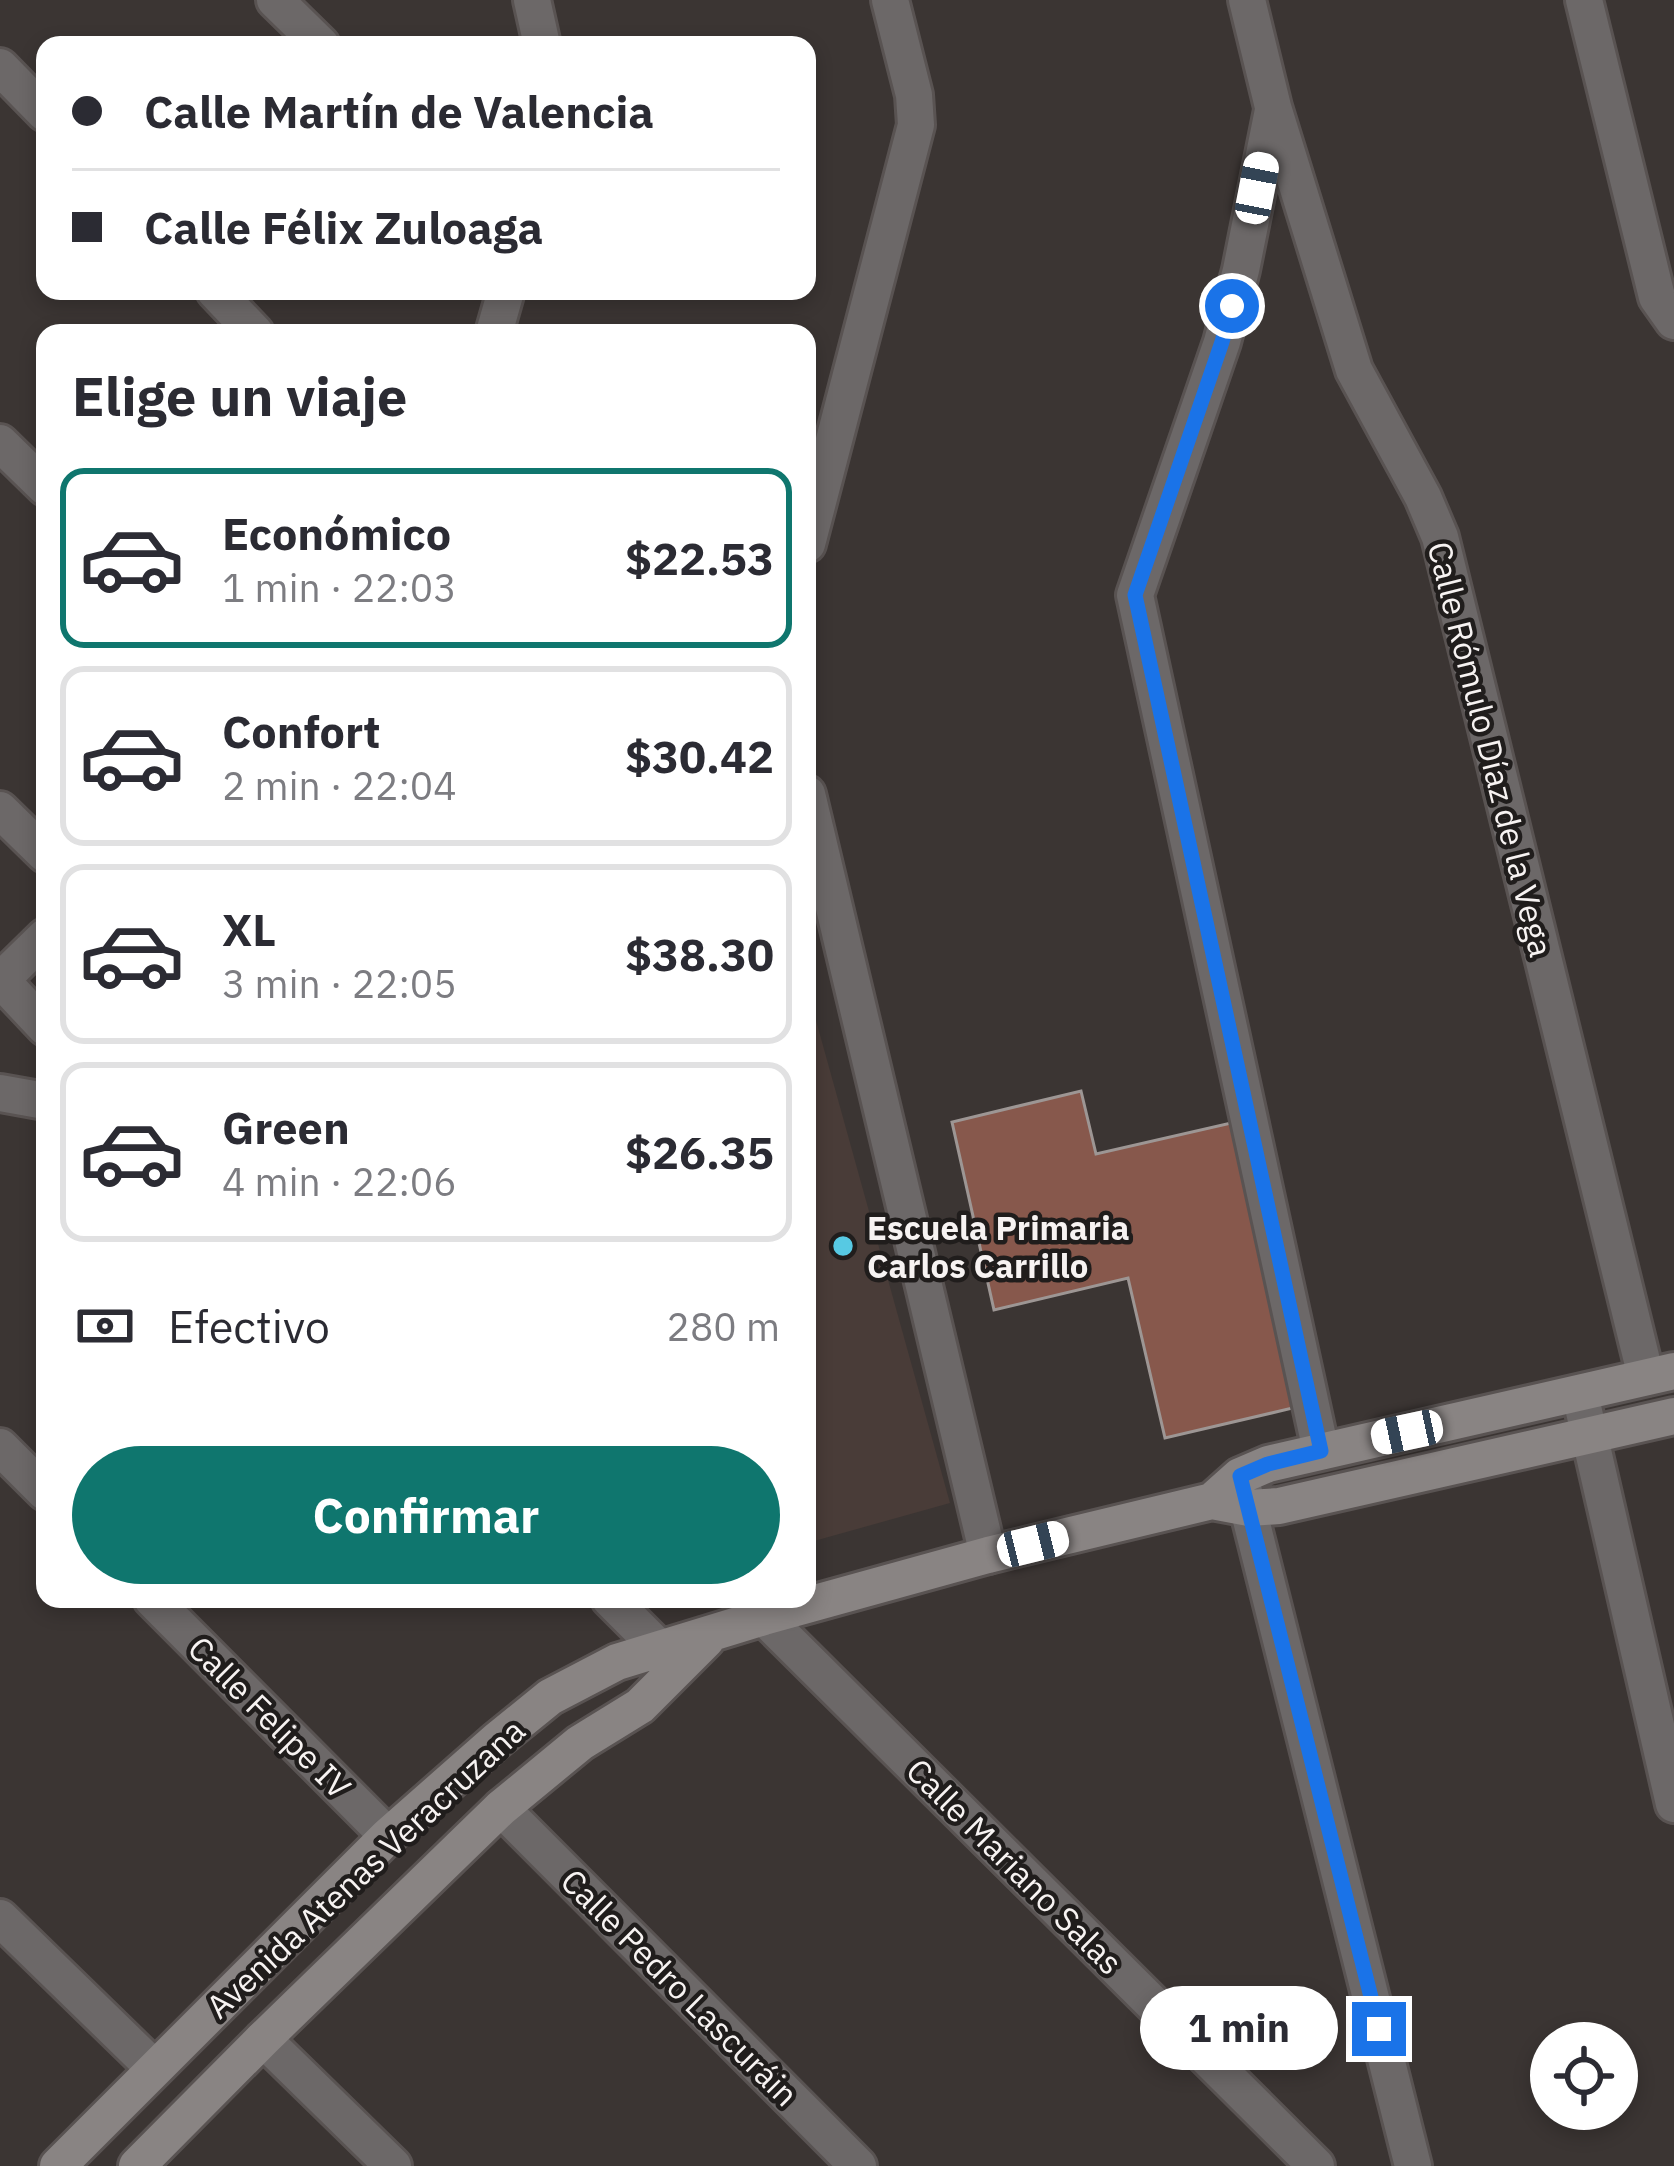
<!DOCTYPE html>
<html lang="es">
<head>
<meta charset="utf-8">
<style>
	:root { --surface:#fff; --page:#f7f7f7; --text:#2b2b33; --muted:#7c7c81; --line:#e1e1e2; --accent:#0f766e }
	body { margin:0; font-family:"IBM Plex Sans",sans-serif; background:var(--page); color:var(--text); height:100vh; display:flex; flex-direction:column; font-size:45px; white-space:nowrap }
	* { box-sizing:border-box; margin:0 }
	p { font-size:39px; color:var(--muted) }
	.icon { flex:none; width:66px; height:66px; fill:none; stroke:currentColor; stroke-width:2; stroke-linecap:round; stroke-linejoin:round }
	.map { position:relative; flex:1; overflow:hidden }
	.details { position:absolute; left:36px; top:324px; width:780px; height:1284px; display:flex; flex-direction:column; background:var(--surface); border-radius:24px; box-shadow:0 6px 18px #0003 }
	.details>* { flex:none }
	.guide { position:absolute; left:36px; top:36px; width:780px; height:264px; border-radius:24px; box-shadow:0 6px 18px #0003; display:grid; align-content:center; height:264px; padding:0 36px; background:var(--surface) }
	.controls { position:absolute; left:1530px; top:2022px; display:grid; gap:24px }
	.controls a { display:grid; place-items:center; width:108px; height:108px; border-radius:50%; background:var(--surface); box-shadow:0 6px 18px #0003; font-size:60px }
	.end { position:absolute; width:54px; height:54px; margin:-27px; border:15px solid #1a73e8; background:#fff; box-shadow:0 0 0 6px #fff }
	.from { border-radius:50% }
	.bubble { position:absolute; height:84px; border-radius:42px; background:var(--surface); box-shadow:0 6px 18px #0003; font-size:39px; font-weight:800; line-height:84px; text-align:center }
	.car { position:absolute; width:36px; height:72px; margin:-36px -18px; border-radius:15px; box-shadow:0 0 9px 3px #0007; background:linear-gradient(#fff 24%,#345 0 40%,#fff 0 76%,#345 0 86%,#fff 0) }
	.guide b { display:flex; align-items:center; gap:42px; height:114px; font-size:45px }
	.guide b+b { border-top:3px solid var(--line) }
	.guide i { width:30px; height:30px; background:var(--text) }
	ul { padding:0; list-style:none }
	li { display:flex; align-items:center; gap:36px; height:180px; margin:0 24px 18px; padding:0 12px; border:6px solid var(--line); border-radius:24px }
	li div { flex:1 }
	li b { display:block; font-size:45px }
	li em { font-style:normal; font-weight:800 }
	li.current { border-color:var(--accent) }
	li>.icon { width:108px; height:108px; stroke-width:1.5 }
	h2 { padding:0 36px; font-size:54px; line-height:144px }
	.pay { display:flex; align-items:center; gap:30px; height:132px; padding:0 36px; font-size:45px }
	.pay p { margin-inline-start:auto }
	.primary-button { display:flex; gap:24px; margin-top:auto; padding:24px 36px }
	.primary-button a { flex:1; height:138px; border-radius:72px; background:var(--accent); color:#fff; font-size:48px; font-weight:800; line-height:138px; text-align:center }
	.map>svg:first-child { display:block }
	.built { fill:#493c38 }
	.building { fill:#87584c; stroke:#9d9694; stroke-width:3 }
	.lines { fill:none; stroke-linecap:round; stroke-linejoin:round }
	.street-casing { stroke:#595352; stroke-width:42 }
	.secondary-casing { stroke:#595352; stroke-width:42 }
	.street { stroke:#6c6868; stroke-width:36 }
	.secondary { stroke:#898483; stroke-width:36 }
	.route { stroke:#1a73e8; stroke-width:15 }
	.poi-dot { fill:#57c9e3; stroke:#201d1c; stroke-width:4.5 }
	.labels { text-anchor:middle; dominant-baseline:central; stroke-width:9; stroke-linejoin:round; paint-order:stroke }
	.street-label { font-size:33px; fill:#f7f3f2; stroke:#201d1c }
	.poi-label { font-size:33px; font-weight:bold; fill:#f7f3f2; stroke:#201d1c; text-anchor:start }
</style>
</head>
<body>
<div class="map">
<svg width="1674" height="2166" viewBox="0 0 1674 2166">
	<rect width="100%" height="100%" fill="#3b3533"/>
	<path class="built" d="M807 988 950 1503 807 1543Z"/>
	<path class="building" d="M1081 1091 1096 1154 1231 1123 1297 1407 1165 1438 1128 1278 994 1310 952 1122Z"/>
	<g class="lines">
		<defs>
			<path id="street" d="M275 0 321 45
				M532 0 542 45
				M1247 0 1273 107 1354 370 1423 497 1440 537 1646 1377
				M1584 0 1657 297 1674 321
				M0 67 45 113
				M1273 110 1241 270 1222 342 1135 595 1321 1451
				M215 291 255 333
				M494 333 506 291
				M0 443 45 487
				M807 544 916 125 914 95 890 0
				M807 794 988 1555
				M0 810 45 854
				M1 980 45 1027
				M0 981 45 937
				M0 1093 45 1101
				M1580 1394 1674 1804
				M0 1447 45 1492
				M1241 1480 1413 2166
				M152 1599 388 1836
				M610 1599 660 1649 675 1669
				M764 1617 1316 2166
				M501 1808 858 2166
				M0 1918 154 2068
				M263 2039 393 2166"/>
			<path id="secondary" d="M1212 1501 1240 1476 1268 1464 1674 1371
				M58 2166 388 1836 497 1740 550 1697 617 1662 764 1617 988 1555 1212 1501 1249 1508 1279 1506 1674 1416
				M137 2166 263 2039 501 1808 580 1743 640 1706 706 1640"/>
		</defs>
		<use href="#street" class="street-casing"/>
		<use href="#secondary" class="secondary-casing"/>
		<use href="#street" class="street"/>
		<use href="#secondary" class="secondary"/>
	</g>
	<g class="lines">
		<path class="route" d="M1232 306 1222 342 1135 595 1321 1451 1268 1464 1240 1476 1379 2029"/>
	</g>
	<circle class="poi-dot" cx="843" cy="1246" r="12"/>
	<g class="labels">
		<g class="street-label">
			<text transform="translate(1491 749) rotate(76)">Calle Rómulo Díaz de la Vega</text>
			<text transform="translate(270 1717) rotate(45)">Calle Felipe IV</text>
			<text transform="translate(1015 1866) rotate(45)">Calle Mariano Salas</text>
			<text transform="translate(365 1868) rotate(-43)">Avenida Atenas Veracruzana</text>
			<text transform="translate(680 1987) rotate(45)">Calle Pedro Lascuráin</text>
		</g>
		<g class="poi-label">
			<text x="867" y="1227">Escuela Primaria<tspan x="867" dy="38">Carlos Carrillo</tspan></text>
		</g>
	</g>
</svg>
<div class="controls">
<a><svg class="icon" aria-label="locate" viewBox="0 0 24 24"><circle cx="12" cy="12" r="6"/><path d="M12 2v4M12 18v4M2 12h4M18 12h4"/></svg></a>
</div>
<i class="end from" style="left:1232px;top:306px"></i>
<i class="end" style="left:1379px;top:2029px"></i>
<div class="bubble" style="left:1140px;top:1986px;width:198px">1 min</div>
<i class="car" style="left:1257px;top:188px;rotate:11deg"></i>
<i class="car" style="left:1407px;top:1432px;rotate:258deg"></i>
<i class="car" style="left:1033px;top:1544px;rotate:76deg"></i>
<div class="guide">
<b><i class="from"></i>Calle Martín de Valencia</b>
<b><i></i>Calle Félix Zuloaga</b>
</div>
<section class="details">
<h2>Elige un viaje</h2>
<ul>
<li class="current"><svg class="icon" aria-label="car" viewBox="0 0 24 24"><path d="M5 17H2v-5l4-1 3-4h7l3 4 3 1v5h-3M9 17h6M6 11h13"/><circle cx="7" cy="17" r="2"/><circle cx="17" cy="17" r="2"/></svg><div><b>Económico</b><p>1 min · 22:03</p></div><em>$22.53</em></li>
<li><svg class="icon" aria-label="car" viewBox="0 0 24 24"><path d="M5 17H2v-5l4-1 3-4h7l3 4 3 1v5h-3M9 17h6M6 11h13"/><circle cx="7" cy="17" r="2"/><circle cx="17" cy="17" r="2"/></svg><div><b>Confort</b><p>2 min · 22:04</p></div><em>$30.42</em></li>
<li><svg class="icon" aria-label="car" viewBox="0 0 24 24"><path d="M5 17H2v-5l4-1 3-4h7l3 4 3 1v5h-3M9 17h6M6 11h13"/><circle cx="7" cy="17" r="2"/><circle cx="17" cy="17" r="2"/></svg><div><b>XL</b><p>3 min · 22:05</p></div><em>$38.30</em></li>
<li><svg class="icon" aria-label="car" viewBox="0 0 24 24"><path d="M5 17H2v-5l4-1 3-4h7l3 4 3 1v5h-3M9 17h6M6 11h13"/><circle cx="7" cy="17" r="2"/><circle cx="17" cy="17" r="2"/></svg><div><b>Green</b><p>4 min · 22:06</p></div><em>$26.35</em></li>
</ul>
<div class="pay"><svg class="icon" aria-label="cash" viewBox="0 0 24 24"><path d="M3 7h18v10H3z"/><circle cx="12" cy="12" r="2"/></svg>Efectivo<p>280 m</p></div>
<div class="primary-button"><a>Confirmar</a></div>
</section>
</div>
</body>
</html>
